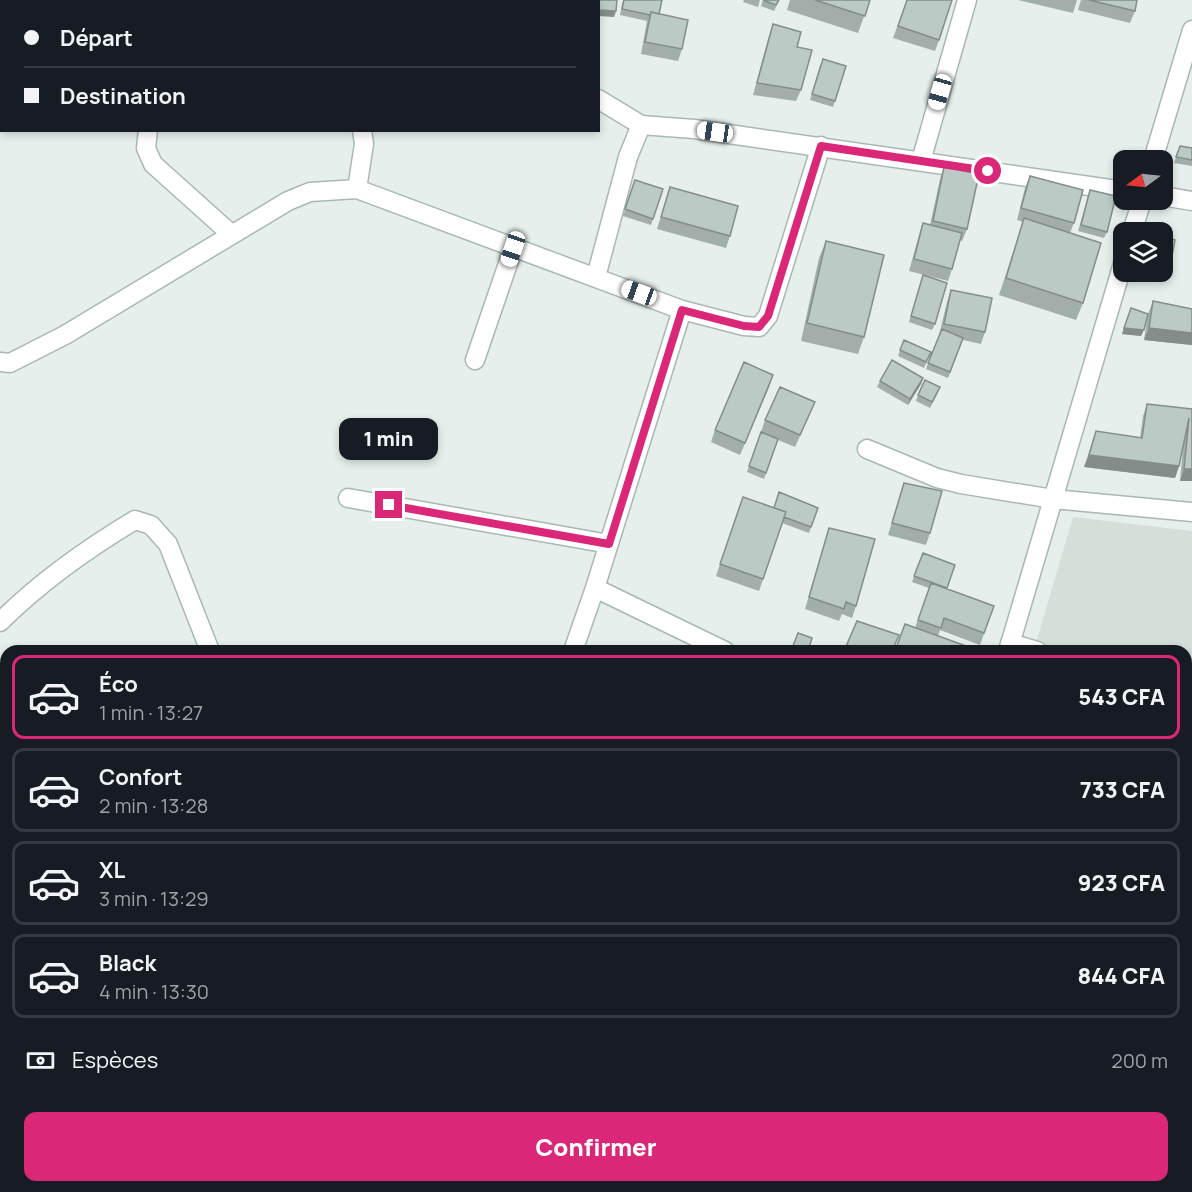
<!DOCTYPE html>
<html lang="fr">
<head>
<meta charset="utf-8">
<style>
	:root { --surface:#171b24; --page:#20242c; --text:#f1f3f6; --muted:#9ea1a6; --line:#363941; --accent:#db2777 }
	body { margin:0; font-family:Manrope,sans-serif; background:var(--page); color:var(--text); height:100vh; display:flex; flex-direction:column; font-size:22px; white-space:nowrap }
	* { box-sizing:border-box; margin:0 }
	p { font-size:20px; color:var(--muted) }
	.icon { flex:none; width:33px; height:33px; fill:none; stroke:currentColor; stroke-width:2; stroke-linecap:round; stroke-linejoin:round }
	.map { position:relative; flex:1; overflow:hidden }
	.sheet { position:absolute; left:0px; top:645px; width:1192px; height:548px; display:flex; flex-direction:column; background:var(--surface); border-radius:18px 18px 0 0; box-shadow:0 3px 9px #0003 }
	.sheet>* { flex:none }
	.hud { position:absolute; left:0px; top:0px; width:600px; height:132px; box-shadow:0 3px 9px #0003; display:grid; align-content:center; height:132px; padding:0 24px; background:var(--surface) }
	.needle { width:39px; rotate:255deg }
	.fabs { position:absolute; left:1113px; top:150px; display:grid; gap:12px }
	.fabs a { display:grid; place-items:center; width:60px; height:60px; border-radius:12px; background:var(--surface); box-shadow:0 3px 9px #0003; font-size:30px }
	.end { position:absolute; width:27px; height:27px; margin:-14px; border:8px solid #db2777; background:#fff; box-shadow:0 0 0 3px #fff }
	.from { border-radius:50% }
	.bubble { position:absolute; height:42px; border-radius:12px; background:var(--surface); box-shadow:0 3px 9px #0003; font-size:20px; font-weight:800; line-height:42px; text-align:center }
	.car { position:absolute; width:18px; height:36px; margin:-18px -9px; border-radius:8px; box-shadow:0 0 4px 2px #0007; background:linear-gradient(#fff 24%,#345 0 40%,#fff 0 76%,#345 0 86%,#fff 0) }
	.hud b { display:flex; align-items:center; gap:21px; height:57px; font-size:22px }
	.hud b+b { border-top:2px solid var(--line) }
	.hud i { width:15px; height:15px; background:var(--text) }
	ul { padding:10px 0 0; list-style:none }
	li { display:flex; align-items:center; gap:18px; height:84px; margin:0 12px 9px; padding:0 12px; border:3px solid var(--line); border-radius:12px }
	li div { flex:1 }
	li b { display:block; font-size:22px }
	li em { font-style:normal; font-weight:800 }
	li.active { border-color:var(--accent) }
	li>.icon { width:54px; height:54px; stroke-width:1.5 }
	.pay { display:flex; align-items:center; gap:15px; height:66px; padding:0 24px; font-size:22px }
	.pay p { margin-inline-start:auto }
	.primary-button { display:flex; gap:12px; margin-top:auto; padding:12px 24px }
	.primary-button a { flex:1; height:69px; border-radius:12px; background:var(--accent); color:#fff; font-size:24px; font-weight:800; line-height:69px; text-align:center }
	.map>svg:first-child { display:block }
	.built { fill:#d4dfda }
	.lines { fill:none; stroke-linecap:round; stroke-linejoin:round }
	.street-casing { stroke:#a8b8b2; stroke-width:21 }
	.street { stroke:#fff; stroke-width:18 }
	.wall { fill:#a1aea9 }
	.shaded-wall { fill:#838d89 }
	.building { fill:#bbcac4; stroke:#838d89; stroke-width:1.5 }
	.route { stroke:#db2777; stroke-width:8 }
</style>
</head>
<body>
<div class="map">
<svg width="1192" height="1192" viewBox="0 0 1192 1192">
	<rect width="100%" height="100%" fill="#e6efeb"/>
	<path class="built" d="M1073 517 1192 531V684L1187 683 1186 651H1067L1036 643Z
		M1187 705 1192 707V1015L1186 1014Z"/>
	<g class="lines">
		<defs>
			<path id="street" d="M161 0 164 2
				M192 2V0
				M543 2V0
				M598 99 641 125 694 129 1124 191
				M148 130 146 148 153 164 231 234
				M1153 160 1192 30
				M921 161 967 0
				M357 189 364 144 362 130
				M1162 196 1192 201
				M1132 232 1142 200
				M596 277 628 157 641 125
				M475 360 513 249
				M0 362 10 363 65 335 288 201 310 192 357 189 682 310 744 326 759 327 768 316 821 146
				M867 449 937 478 961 484 1053 499 1192 512
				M348 498 609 544
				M595 588 725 651
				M0 622C41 581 85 550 135 520L151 525 168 544 210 651
				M1010 643 1037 651
				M573 651 595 588 682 310
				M1008 651 1124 260
				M1186 694 1192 695
				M1186 1038 1192 1039
				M864 1186 880 1192
				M24 1192 25 1186
				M378 1192 380 1186
				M848 1192 849 1186"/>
		</defs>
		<use href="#street" class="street-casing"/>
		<use href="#street" class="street"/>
	</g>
	<path class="wall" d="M623 0H662L659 14 682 49 678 61 641 54 647 21 620 15Z
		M744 0H760L758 7 743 2Z
		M763 0H779L774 11 761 6Z
		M790 0H870L858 33 787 10Z
		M907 0 939 40 935 51 893 38Z
		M1018 0H1077L1073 13Z
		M1081 0H1137L1135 11 1130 23 1078 10Z
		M773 24 797 47 801 90 796 101 753 95 769 36Z
		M820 65 846 66 833 107 810 100Z
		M1180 146 1192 148V166L1174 163Z
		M944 167 967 229 962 241 960 240 952 269 948 281 909 271 919 235 923 223 930 225 940 179Z
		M1030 176 1074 223 1070 233 1083 303 1076 320 999 295 1023 222 1017 220 1025 188Z
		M635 180 663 189 651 225 623 216Z
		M670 187 730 236 726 248 657 229Z
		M1090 190 1107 232 1104 238 1078 231Z
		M1162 235 1170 267 1168 273 1162 271Z
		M826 241 864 337 858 354 801 341 819 258Z
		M923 275 935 324 932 330 909 322Z
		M951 290 985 332 981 344 963 340 948 378 926 369 939 335 947 302Z
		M1153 301 1192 345 1144 340 1148 314 1141 336 1122 334 1131 308 1148 314Z
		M904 340 931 352 924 368 898 356Z
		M923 378 921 384 908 405 877 387 880 381Z
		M769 387 740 455 711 442 715 430Z
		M938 393 930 408 916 401 918 395Z
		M1147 404 1192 409V481H1180L1183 447 1179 466 1175 478 1084 467 1096 431 1140 438 1143 416Z
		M810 414 795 447 778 440 764 479 747 472 765 420Z
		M904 483 930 533 926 545 888 535Z
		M779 492 818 508 809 533 782 523 759 591 716 576 743 497 774 508Z
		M829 528 856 606 852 618 842 614 839 621 805 609Z
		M923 553 947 589 994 606 980 645 940 630 938 636 915 628 929 588 912 582Z"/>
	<path class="shaded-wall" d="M598 10 616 11 614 17 598 16Z
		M1124 328 1144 330 1141 336 1122 334Z
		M1149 328 1192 333V345L1144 340Z
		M773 375 769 387 740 455 745 443Z
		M923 378 921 384 908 405 910 399Z
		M1089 455 1179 466 1175 478 1084 467Z
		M1184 469H1192V481H1180Z
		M801 647 809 648 808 651H800Z"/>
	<path class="building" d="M599 0H617L616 11 598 10Z
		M624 0H662L659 14 651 12 650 15 622 9Z
		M763 0H779L776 5Z
		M815 0H870L865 16Z
		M907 0H952L939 40 898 26Z
		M1089 0H1137L1135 11Z
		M651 12 688 20 682 49 645 42Z
		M773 24 801 32 797 47 812 50 801 90 757 83Z
		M823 59 846 66 835 101 812 94Z
		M1180 146 1192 148V160L1176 157Z
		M944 167 979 174 967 229 933 221Z
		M1030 176 1083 190 1074 223 1021 208Z
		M635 180 663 189 653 219 625 209Z
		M670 187 738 206 730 236 661 217Z
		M1090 190 1116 196 1107 232 1081 225Z
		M1024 218 1101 243 1083 303 1006 278Z
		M923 223 962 233 952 269 914 259Z
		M1162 235 1175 240 1170 267 1162 265Z
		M826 241 884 255 864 337 807 323Z
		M923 275 947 283 935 324 911 316Z
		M951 290 992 298 985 332 944 324Z
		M1153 301 1192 309V333L1149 328Z
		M1131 308 1148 314 1144 330 1124 328Z
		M942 329 963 338 950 372 928 363Z
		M904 340 931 352 926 362 900 350Z
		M892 360 923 378 910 399 880 381Z
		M744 362 773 375 745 443 715 430Z
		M925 380 940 387 932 402 918 395Z
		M780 387 815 402 800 435 765 420Z
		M1147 404 1192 409V469H1184L1189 418 1179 466 1089 455 1096 431 1142 438Z
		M761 432 778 439 766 473 749 466Z
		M904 483 942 491 930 533 892 523Z
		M779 492 818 508 811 527 784 517 786 512 774 508Z
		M743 497 786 512 763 579 720 564Z
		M829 528 875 539 856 606 846 602 844 609 809 597Z
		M923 553 955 565 947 588 914 576Z
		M931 583 994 606 984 633 944 618 941 628 918 620Z
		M857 621 899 635 892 651H844Z
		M905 624 980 651H895Z
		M798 633 812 638 809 648 801 647 800 651H791Z
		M1088 1186H1105L1103 1192H1086Z"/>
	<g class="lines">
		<path class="route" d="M389 505 609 544 682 310 744 326 759 327 768 316 821 146 988 171"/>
	</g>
</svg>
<div class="fabs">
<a><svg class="needle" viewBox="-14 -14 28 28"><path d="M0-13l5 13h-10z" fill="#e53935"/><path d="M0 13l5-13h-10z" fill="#9ea1a6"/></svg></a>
<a><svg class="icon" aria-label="layers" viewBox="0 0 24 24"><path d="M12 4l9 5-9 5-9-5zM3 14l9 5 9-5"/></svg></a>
</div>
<i class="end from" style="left:988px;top:171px"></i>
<i class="end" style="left:389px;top:505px"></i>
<div class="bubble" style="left:339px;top:418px;width:99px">1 min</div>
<i class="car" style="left:940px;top:92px;rotate:196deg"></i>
<i class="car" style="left:715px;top:132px;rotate:278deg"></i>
<i class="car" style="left:513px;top:249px;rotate:199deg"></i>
<i class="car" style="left:639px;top:293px;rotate:290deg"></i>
<div class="hud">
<b><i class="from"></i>Départ</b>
<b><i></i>Destination</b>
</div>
<section class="sheet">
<ul>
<li class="active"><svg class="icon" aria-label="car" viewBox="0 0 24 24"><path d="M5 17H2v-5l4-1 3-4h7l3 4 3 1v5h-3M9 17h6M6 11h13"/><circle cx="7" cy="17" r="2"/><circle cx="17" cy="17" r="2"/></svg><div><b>Éco</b><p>1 min · 13:27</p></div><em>543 CFA</em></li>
<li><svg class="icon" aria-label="car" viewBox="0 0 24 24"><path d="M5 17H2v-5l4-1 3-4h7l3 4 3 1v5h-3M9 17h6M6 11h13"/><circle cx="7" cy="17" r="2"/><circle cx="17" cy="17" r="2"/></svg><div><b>Confort</b><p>2 min · 13:28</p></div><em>733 CFA</em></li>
<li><svg class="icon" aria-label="car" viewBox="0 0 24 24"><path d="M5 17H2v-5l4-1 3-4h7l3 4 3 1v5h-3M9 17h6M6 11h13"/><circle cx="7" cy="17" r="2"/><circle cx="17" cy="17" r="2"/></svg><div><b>XL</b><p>3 min · 13:29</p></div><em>923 CFA</em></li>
<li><svg class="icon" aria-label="car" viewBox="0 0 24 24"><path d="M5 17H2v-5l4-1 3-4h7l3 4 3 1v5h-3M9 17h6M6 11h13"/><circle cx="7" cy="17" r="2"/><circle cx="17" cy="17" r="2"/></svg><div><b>Black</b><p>4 min · 13:30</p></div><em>844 CFA</em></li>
</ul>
<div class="pay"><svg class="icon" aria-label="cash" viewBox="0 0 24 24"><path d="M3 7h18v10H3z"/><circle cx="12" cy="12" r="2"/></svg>Espèces<p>200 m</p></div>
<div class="primary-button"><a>Confirmer</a></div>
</section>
</div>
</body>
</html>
